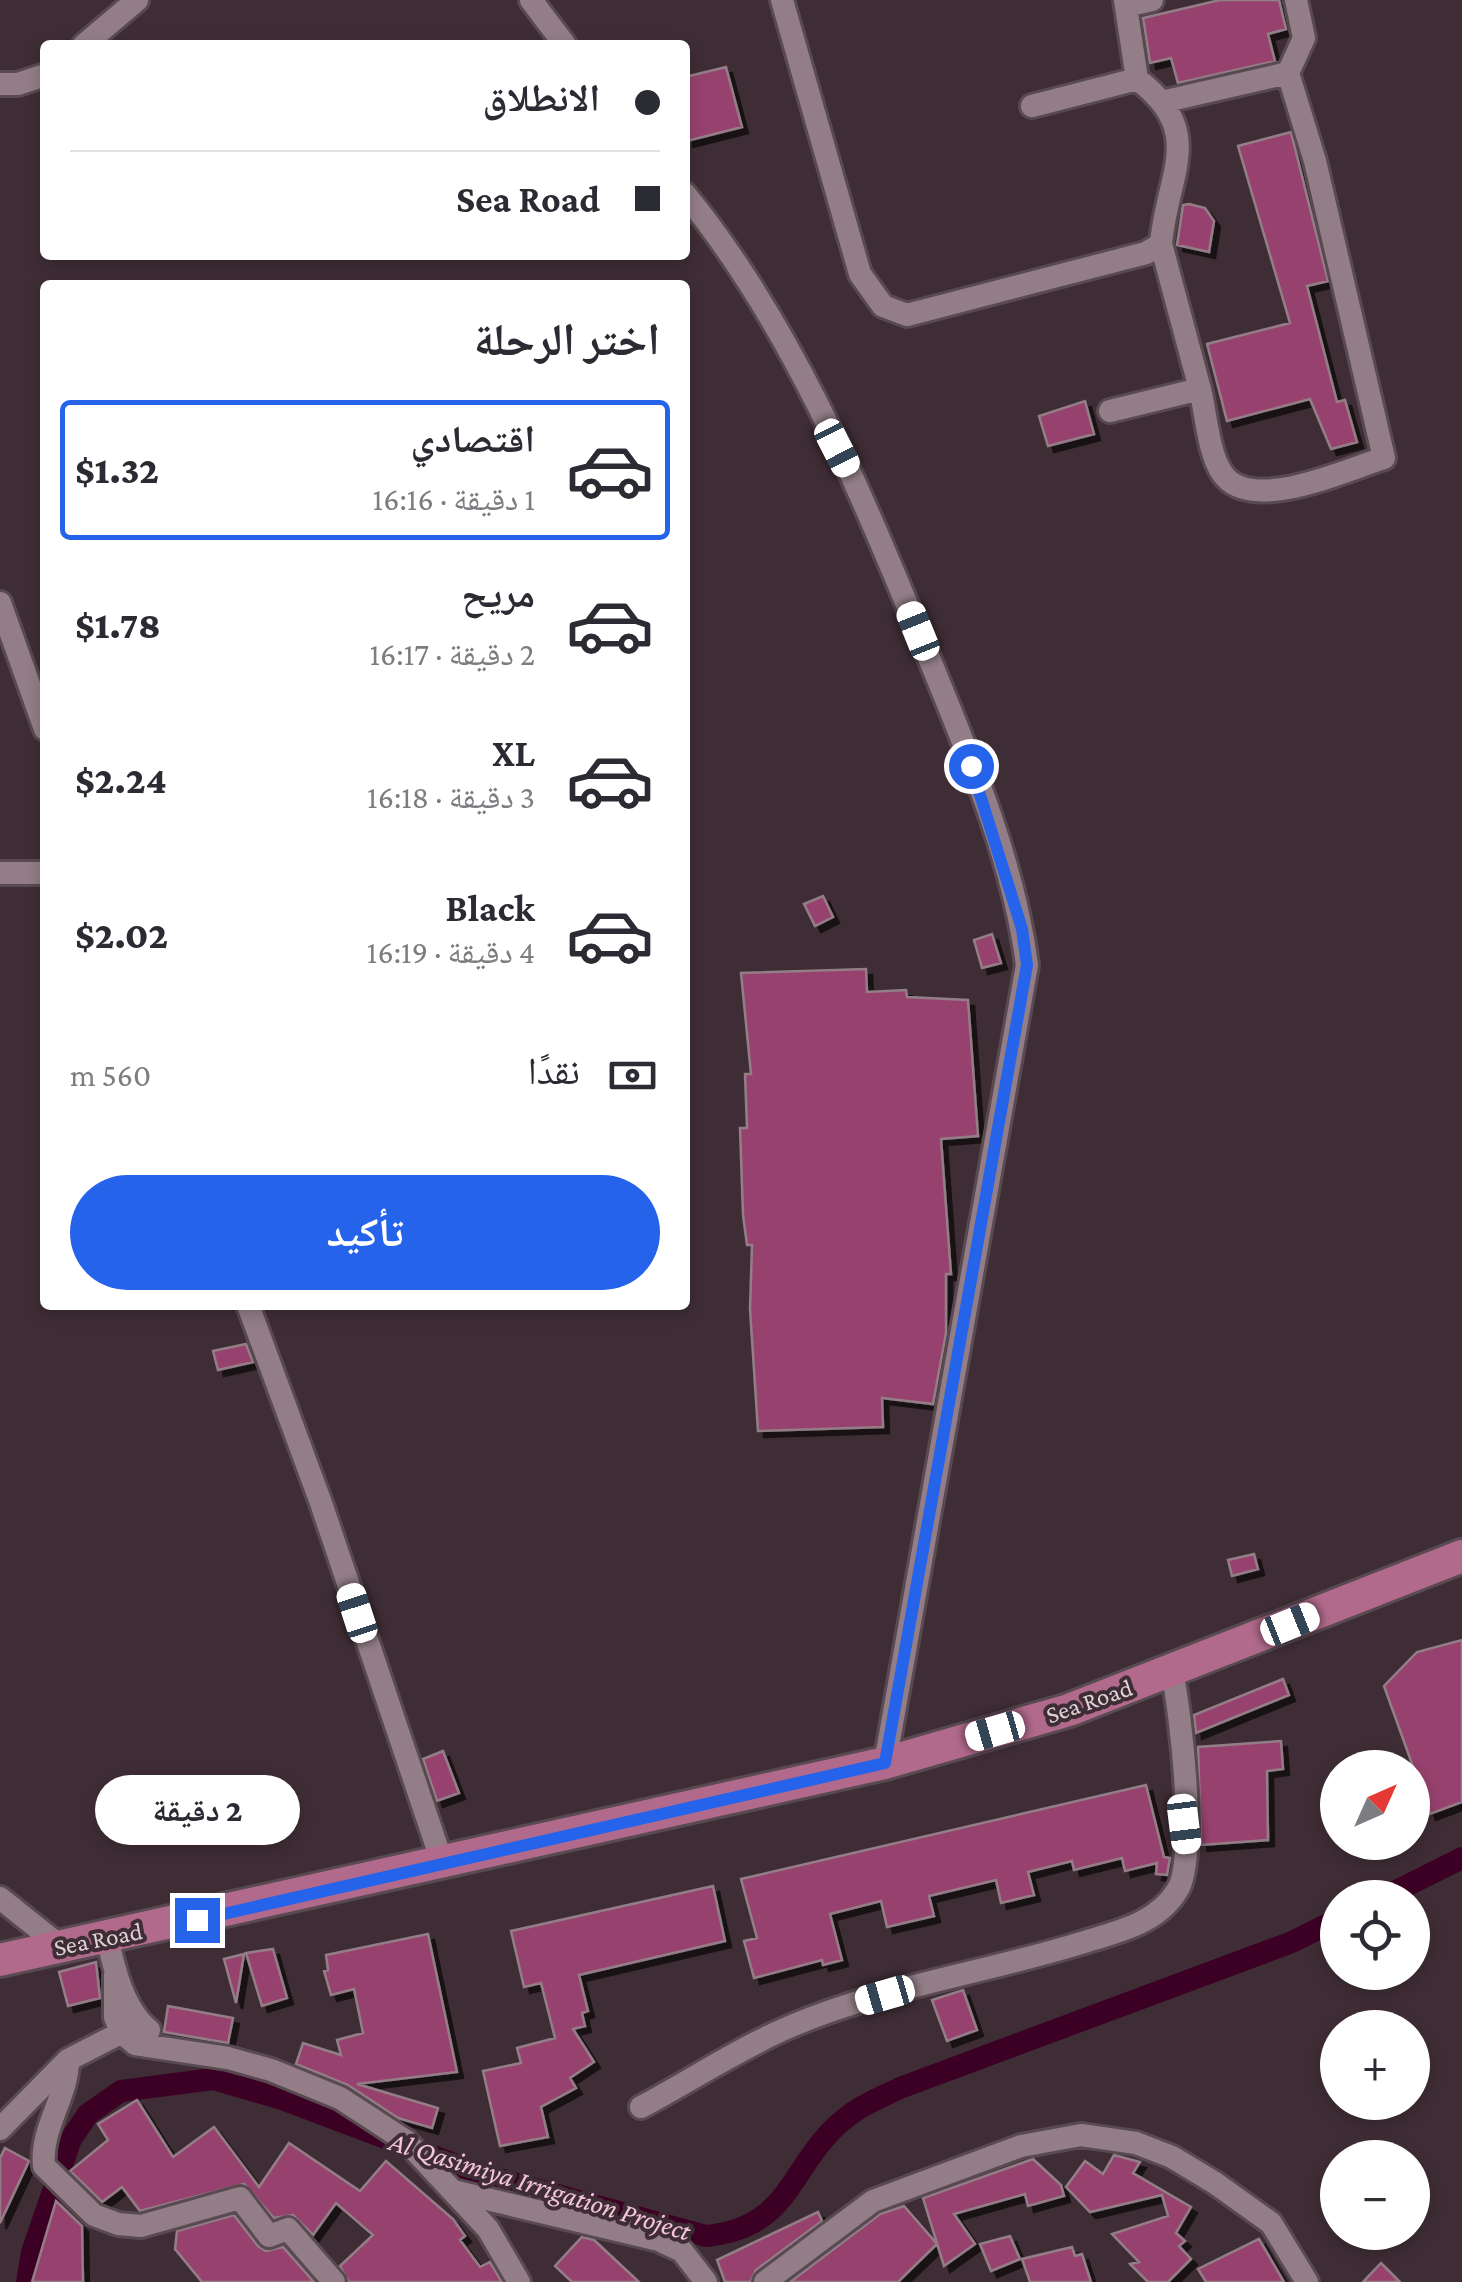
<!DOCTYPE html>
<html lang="ar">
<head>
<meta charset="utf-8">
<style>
	:root { --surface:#fff; --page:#f7f7f7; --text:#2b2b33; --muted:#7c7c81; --line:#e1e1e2; --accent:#2563eb }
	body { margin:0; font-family:"Crimson Pro","Noto Naskh Arabic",serif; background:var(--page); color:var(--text); direction:rtl; height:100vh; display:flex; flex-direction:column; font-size:38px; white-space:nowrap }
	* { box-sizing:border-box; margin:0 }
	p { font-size:32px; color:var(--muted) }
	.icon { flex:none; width:55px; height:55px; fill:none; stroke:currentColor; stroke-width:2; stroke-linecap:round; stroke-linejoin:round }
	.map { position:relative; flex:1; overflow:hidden; direction:ltr }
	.sheet { position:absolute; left:40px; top:280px; width:650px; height:1030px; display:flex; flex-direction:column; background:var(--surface); border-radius:10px; box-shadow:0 5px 15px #0003; direction:rtl }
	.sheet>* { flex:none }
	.banner { position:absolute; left:40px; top:40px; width:650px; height:220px; border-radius:10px; box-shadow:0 5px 15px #0003; direction:rtl; display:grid; align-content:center; height:220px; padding:0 30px; background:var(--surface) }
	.needle { width:65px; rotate:45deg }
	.tools { position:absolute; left:1320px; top:1750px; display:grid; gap:20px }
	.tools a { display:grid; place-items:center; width:110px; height:110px; border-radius:50%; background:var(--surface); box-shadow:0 5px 15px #0003; font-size:50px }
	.end { position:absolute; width:45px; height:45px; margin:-22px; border:12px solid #2563eb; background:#fff; box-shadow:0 0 0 5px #fff }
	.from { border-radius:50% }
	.bubble { position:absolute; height:70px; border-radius:35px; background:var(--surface); box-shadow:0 5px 15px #0003; font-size:32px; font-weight:800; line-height:70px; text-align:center; direction:rtl }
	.car { position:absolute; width:30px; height:60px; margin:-30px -15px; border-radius:12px; box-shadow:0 0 8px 2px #0007; background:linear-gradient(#fff 24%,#345 0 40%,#fff 0 76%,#345 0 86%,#fff 0) }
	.banner b { display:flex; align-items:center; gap:35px; height:95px; font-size:38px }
	.banner b+b { border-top:2px solid var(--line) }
	.banner i { width:25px; height:25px; background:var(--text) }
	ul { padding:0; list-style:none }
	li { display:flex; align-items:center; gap:30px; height:140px; margin:0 20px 15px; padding:0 10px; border:5px solid transparent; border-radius:10px }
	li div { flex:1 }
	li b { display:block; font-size:38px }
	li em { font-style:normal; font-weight:800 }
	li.current { border-color:var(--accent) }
	li>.icon { width:90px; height:90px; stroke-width:1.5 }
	h2 { padding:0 30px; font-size:45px; line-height:120px }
	.pay { display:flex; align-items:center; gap:25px; height:110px; padding:0 30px; font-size:38px }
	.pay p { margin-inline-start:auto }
	.primary-button { display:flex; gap:20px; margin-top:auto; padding:20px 30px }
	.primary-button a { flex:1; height:115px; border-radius:60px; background:var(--accent); color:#fff; font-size:40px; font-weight:800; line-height:115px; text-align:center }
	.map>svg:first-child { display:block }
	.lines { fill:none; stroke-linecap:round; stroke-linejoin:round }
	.canal { stroke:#3c0024; stroke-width:22 }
	.building { fill:#97436e; stroke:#937e87; stroke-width:2.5; filter:url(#shadow) }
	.minor-casing { stroke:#594a51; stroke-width:28 }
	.highway-casing { stroke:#594a51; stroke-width:38 }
	.minor { stroke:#937e87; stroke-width:22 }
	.highway { stroke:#b26a8c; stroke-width:32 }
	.route { stroke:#2563eb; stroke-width:12 }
	.labels { text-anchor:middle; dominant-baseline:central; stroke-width:8; stroke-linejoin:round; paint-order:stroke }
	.street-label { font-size:25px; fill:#ded2d7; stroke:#3f2d35 }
	.water-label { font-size:28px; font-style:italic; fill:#f4c4d9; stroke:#3f2d35 }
</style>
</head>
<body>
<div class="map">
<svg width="1462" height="2282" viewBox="0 0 1462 2282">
	<defs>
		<filter id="shadow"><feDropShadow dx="6" dy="6" stdDeviation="0" flood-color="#0009"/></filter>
	</defs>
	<rect width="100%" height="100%" fill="#3f2d35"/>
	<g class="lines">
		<path class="canal" d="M1382 1898 1462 1858
			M27 2282 32 2252 71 2139 88 2114 121 2091 213 2079 282 2099 478 2173 706 2236C796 2228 789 2158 851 2114 865 2103 884 2096 900 2088L1292 1942 1338 1919"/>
	</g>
	<path class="building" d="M1220 0H1279L1286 29 1268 34 1275 61 1178 83 1171 58 1150 63 1143 18Z
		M726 67 742 127 687 141 685 77Z
		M1291 132 1328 281 1307 286 1337 402 1345 400 1357 442 1331 449 1310 399 1227 421 1207 344 1290 323 1238 146Z
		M1189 204 1205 208 1214 221 1209 252 1177 245 1183 205Z
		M1085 401 1094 434 1048 446 1039 416Z
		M823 896 833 917 815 926 804 904Z
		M992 934 1001 963 982 968 974 940Z
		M866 969 867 992 906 990 907 997 968 1000 978 1136 941 1139 951 1274H946V1333L933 1404 882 1398 883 1427 758 1431 750 1309 752 1245H747L743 1215 740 1128H747L745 1074H751L741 973Z
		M246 1344 253 1362 218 1370 213 1351Z
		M1254 1554 1258 1569 1232 1576 1228 1560Z
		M1462 1640V1802L1430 1814 1384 1686 1417 1652Z
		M1283 1679 1289 1695 1196 1733 1194 1715Z
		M1281 1741 1283 1769 1267 1771 1268 1840 1201 1845 1198 1747Z
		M443 1751 459 1793 437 1801 423 1759Z
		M1146 1785 1164 1857 1170 1858 1167 1875 1156 1874 1157 1863 1125 1871 1122 1858 1074 1870 1072 1861 1028 1872 1034 1895 1001 1903 996 1880 929 1896 934 1916 887 1927 881 1901 830 1914 842 1960 823 1965 822 1960 754 1978 744 1941 757 1938 741 1879Z
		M713 1886 725 1941 579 1975 588 2011 582 2013 585 2026 573 2029 594 2062 570 2078 576 2088 541 2107 548 2137 500 2146 483 2071 521 2063 517 2048 555 2038 541 1983 524 1987 511 1931Z
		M428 1934 457 2072 357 2084 438 2108 432 2128 398 2118 348 2085 296 2064 303 2043 341 2055 337 2040 363 2033 354 1989 331 1995 324 1971 328 1970 326 1955Z
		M273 1949 287 1998 262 2006 246 1953Z
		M244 1954 236 2003 224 1959Z
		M96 1962 100 1998 68 2006 59 1972Z
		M963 1990 977 2030 947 2041 932 2000Z
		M168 2006 233 2018 228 2043 164 2032Z
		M137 2100 173 2157 214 2127 259 2187 289 2143 360 2191 386 2161 453 2219 465 2236 460 2240 480 2267 490 2262 502 2282H349L340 2266 373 2235 336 2203 313 2235 293 2215 274 2218 244 2184 140 2211 122 2187 102 2202 70 2171 108 2140 98 2124Z
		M5 2148 29 2161 0 2223V2158Z
		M1114 2155 1140 2162 1133 2173 1191 2207 1176 2233 1185 2241 1179 2246 1191 2259 1168 2282H1148L1130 2264 1139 2262 1112 2234 1168 2216 1162 2195 1090 2212 1066 2187 1085 2161 1103 2174Z
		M1033 2159 1061 2185 1064 2196 1028 2206 1025 2194 954 2214 975 2244 944 2266 923 2198Z
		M56 2201 82 2226 83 2282H32Z
		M904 2206 937 2244 898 2282H790L880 2214Z
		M818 2212 822 2221 756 2270 750 2282H725L717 2260Z
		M234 2215 258 2246 266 2251 283 2247 314 2282H202L175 2249 177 2231Z
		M1010 2236 1020 2259 991 2271 980 2244Z
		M582 2237 594 2240 639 2282H572L555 2266Z
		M1259 2239 1284 2282H1206L1198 2269Z
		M1072 2247 1075 2256 1082 2254 1091 2282H1030L1022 2259Z
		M1381 2263 1400 2282H1363Z"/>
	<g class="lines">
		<defs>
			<path id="minor" d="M531 0 565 45
				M782 0 860 274 883 306 907 315 1146 253 1161 244C1167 173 1207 132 1137 79L1032 106
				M1125 0 1137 79
				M1126 6 1152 0
				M84 45 137 0
				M1288 73 1304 38 1296 0
				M0 84H18L45 75
				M1166 101 1288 73 1315 161 1384 458C1345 470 1250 515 1222 473 1208 452 1206 413 1200 389
				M685 194C793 326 860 491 925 648 966 749 1013 856 1027 965L885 1763
				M1110 411 1200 389 1161 244
				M0 603 45 729
				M0 873H45
				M248 1305 321 1503 442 1862
				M0 1898 60 1946
				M107 1937C114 1968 123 2009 149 2030
				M115 1975V2017L121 2032 135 2044 228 2058 271 2070 340 2098 406 2141 488 2229 519 2282
				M68 2060C68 2097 40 2128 44 2166L94 2215 118 2224 141 2226 240 2198 269 2236 288 2229 334 2282
				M641 2107C690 2081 738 2049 789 2027 882 1987 984 1973 1081 1943 1116 1932 1158 1924 1178 1889 1197 1857 1181 1713 1172 1672
				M0 2129 68 2060 140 2023
				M453 2191 659 2240 682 2251 706 2282
				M765 2282 873 2201 1021 2146 1081 2135 1136 2143 1172 2157 1215 2183 1271 2223 1307 2282"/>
			<path id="highway" d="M0 1960 885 1763 1069 1710 1462 1556"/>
		</defs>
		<use href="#minor" class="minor-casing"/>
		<use href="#highway" class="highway-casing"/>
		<use href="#minor" class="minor"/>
		<use href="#highway" class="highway"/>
	</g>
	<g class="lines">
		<path class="route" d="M197 1920 885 1763 1027 965 1022 929 971 766"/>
	</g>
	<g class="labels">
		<g class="street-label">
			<text transform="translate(1089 1701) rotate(-19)">Sea Road</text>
			<text transform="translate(98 1939) rotate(-11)">Sea Road</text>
		</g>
		<g class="water-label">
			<text transform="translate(540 2186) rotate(17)">Al Qasimiya Irrigation Project</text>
		</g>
	</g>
</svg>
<div class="tools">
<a><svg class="needle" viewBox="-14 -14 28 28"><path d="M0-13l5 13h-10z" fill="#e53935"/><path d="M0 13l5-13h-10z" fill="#7c7c81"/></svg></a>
<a><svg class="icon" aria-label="locate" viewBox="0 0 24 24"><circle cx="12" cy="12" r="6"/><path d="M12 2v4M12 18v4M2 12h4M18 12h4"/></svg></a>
<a>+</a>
<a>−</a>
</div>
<i class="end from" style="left:971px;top:766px"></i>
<i class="end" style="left:197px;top:1920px"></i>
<div class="bubble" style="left:95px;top:1775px;width:205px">2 دقيقة</div>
<i class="car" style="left:837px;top:448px;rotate:153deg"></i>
<i class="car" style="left:918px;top:631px;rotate:338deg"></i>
<i class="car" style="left:357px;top:1613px;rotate:342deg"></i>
<i class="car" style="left:1290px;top:1624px;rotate:68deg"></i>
<i class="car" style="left:995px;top:1731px;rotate:254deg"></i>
<i class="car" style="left:1184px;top:1824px;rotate:173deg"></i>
<i class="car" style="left:885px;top:1995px;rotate:254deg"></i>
<div class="banner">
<b><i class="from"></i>الانطلاق</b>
<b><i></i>Sea Road</b>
</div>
<section class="sheet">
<h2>اختر الرحلة</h2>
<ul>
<li class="current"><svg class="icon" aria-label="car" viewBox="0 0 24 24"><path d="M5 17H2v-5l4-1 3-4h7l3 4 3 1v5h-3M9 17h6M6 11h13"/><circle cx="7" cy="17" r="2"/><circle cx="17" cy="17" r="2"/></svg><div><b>اقتصادي</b><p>1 دقيقة · 16:16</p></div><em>$1.32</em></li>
<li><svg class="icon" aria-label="car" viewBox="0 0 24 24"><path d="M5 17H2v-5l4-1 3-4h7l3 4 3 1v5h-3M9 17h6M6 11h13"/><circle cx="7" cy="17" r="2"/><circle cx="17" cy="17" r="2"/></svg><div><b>مريح</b><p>2 دقيقة · 16:17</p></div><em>$1.78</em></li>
<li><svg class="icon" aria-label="car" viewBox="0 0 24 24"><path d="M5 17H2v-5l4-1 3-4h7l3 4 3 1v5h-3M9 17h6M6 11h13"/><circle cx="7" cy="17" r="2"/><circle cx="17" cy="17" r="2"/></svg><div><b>XL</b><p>3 دقيقة · 16:18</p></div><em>$2.24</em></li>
<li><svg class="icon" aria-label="car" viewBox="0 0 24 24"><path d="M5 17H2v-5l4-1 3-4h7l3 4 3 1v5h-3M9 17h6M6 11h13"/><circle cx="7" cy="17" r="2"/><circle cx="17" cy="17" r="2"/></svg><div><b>Black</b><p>4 دقيقة · 16:19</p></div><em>$2.02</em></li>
</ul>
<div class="pay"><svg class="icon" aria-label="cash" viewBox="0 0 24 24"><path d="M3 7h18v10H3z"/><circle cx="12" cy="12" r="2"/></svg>نقدًا<p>560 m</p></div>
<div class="primary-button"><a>تأكيد</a></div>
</section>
</div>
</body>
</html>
